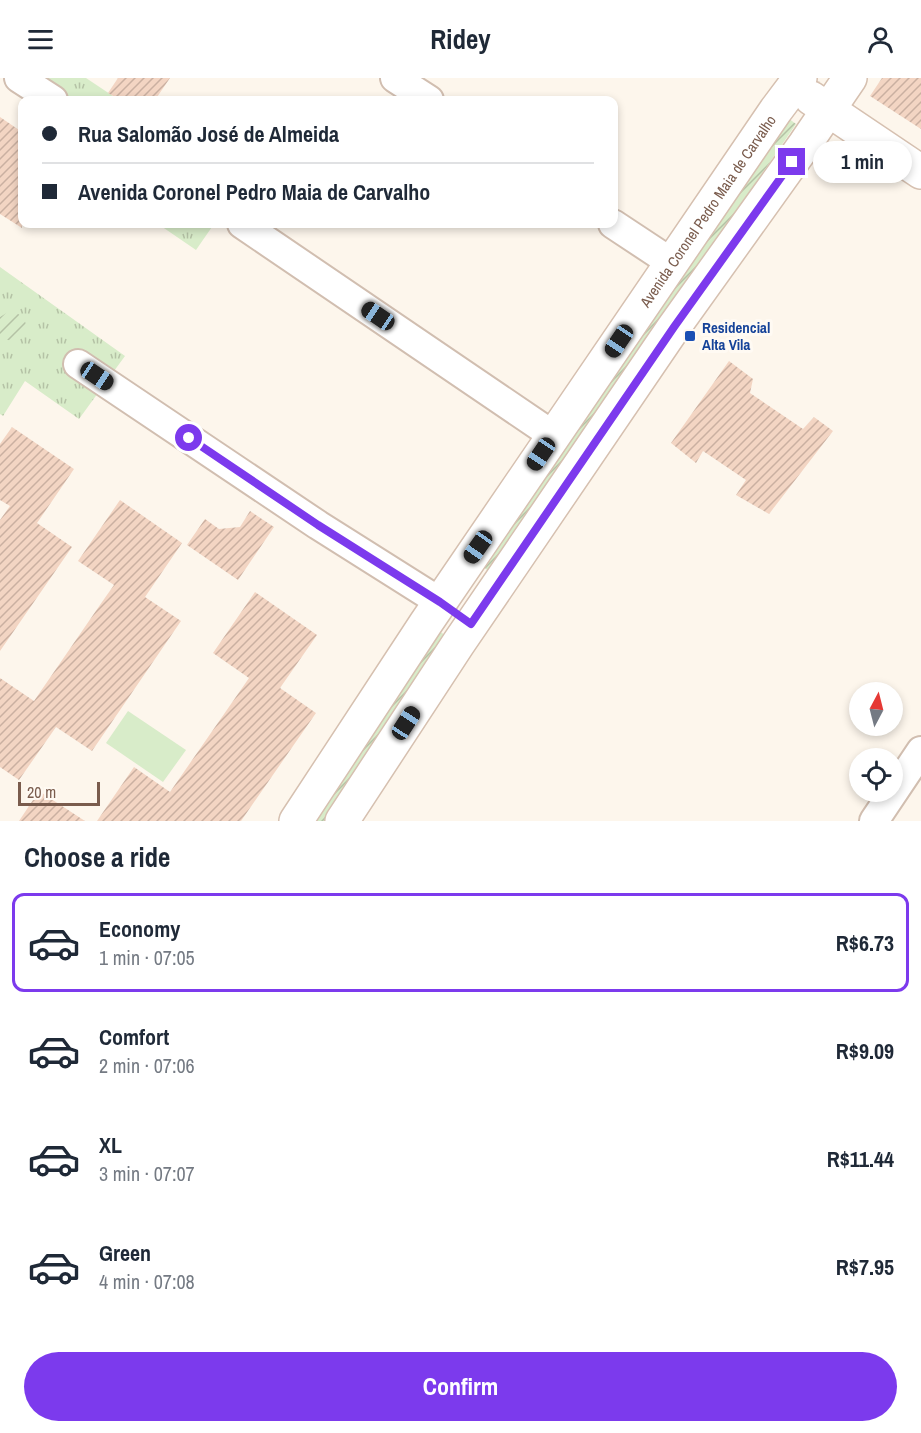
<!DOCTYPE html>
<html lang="en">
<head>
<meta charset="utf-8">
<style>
	:root { --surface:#fff; --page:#f2f2f3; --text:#1f2937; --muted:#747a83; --line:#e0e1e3; --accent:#7c3aed }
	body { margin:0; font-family:"Archivo Narrow",sans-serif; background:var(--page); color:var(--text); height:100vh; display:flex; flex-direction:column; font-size:22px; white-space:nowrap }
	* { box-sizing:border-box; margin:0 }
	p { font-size:20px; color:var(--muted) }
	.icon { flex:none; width:33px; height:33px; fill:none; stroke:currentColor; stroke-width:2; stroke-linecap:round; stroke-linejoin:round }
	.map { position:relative; height:743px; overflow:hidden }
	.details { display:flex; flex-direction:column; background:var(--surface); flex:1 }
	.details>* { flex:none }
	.hud { position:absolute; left:18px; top:18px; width:600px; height:132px; border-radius:12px; box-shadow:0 3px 9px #0003; display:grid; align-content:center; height:132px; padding:0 24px; background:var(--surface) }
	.needle { width:39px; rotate:7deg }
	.fabs { position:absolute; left:849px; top:604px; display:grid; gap:12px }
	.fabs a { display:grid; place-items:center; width:54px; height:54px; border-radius:50%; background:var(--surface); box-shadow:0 3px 9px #0003; font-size:30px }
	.scale { position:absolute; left:18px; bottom:15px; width:82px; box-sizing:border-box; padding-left:6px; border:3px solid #7a5c4d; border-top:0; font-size:16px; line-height:21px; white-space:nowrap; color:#7a5c4d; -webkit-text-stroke:4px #fffaf3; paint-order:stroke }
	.end { position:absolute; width:27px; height:27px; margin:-14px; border:8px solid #7c3aed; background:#fff; box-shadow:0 0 0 3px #fff }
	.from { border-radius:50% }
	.bubble { position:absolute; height:42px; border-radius:21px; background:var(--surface); box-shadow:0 3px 9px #0003; font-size:20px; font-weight:700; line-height:42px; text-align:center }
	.car { position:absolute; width:18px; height:36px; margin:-18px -9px; border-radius:8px; box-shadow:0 0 4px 2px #0007; background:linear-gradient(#222 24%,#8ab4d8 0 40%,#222 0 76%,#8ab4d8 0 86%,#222 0) }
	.hud b { display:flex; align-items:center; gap:21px; height:57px; font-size:22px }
	.hud b+b { border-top:2px solid var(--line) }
	.hud i { width:15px; height:15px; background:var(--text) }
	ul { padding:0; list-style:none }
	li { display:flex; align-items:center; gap:18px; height:99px; margin:0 12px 9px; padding:0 12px; border:3px solid transparent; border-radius:12px }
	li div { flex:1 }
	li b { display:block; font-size:22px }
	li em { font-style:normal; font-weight:700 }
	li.on { border-color:var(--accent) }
	li>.icon { width:54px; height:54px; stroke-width:1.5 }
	h2 { padding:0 24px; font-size:27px; line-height:72px }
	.button { display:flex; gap:12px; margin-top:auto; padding:12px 24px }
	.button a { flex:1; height:69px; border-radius:36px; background:var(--accent); color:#fff; font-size:24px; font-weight:700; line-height:69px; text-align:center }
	header { display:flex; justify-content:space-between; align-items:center; height:78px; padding:0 24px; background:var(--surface); font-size:27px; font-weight:700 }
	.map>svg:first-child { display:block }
	.park { fill:url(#park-tufts) }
	.garden { fill:url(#garden-furrows) }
	.pitch { fill:#d8ecc9 }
	.building { fill:url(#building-hatch) }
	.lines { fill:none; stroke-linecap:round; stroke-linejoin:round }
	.street-casing { stroke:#d1beb0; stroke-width:32 }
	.secondary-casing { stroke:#d6c0b0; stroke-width:36 }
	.street { stroke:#fff; stroke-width:28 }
	.secondary { stroke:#fff; stroke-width:33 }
	.route { stroke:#7c3aed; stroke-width:8 }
	.transit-dot { fill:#1a4fb4; stroke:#fffaf3; stroke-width:2 }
	.labels { text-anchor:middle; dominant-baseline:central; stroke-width:6; stroke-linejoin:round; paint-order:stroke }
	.street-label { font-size:15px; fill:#7a5c4d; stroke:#fffaf3 }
	.transit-label { font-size:15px; font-weight:bold; fill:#164399; stroke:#fffaf3; text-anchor:start }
</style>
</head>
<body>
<header><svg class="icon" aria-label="menu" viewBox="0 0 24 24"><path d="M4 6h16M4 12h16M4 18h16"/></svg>Ridey<svg class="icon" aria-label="person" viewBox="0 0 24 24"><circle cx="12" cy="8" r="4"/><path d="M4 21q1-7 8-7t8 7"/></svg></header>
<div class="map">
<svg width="921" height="743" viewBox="0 0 921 743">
	<defs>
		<pattern id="park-tufts" width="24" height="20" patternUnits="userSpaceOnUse" patternTransform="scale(1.5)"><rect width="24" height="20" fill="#d8ecc9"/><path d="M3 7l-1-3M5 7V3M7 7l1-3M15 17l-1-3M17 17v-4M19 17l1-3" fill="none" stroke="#b4c2a5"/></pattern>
		<pattern id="garden-furrows" width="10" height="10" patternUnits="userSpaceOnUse" patternTransform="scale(1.5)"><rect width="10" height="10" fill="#d8ecc9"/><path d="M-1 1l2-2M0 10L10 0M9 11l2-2" fill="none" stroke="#b4c2a5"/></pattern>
		<pattern id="building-hatch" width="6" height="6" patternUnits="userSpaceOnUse" patternTransform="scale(1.5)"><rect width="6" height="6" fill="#f3d5c3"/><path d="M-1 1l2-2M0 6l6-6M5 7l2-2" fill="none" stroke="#cab0a1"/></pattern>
	</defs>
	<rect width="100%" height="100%" fill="#fdf6ec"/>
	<path class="park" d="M46 0H86L119 22H30Z
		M158 146H214L196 172Z
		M0 189 125 278 79 341 25 303 3 338 0 336Z"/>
	<path class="garden" d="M788 40 796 46 490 494 482 488Z
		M10 233C40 239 23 275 0 258V239Z
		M438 552 446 558 325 743H313Z"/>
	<path class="pitch" d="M128 633 186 672 163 704 106 665Z"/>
	<path class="building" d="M118 0H170L155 22H120L108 15Z
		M882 0H921V51L870 18Z
		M0 39 22 54V150L0 136Z
		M729 283 753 301 750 315 803 351 814 339 833 353 769 436 736 417 746 402 703 373 696 385 671 365Z
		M12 349 74 391 37 445 72 469 0 573V442L10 428 0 422V366Z
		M120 422 182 465 145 519 181 543 92 673 56 649 19 702 0 689V600L34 623 102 524 114 507 78 483Z
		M250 433 274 449 238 502 187 467 205 441 219 451 240 449Z
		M255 514 317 557 280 610 316 635 293 668 241 743H97L134 689 170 714 249 600 213 575Z
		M39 713 85 743H19Z"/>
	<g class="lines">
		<defs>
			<path id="street" d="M19 0 53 22
				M395 0 429 22
				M242 146 554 358
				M613 146 672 185
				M78 286 318 447 440 524
				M874 743 921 673"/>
			<g id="secondary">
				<path d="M811 20 921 94"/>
				<path id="s1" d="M296 743 426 545 776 32 800 0"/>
				<path d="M342 743 458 566 674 249 805 66 850 0"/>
			</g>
		</defs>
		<use href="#street" class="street-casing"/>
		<use href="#secondary" class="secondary-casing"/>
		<use href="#street" class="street"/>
		<use href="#secondary" class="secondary"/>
	</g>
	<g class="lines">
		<path class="route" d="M189 360 318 447 440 524 471 546 674 249 792 84"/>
	</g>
	<rect class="transit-dot" x="684" y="252" width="12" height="12" rx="3"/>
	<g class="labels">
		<g class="street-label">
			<text stroke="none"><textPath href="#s1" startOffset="736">Avenida Coronel Pedro Maia de Carvalho</textPath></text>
		</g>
		<g class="transit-label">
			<text x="702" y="249">Residencial<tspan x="702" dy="17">Alta Vila</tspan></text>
		</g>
	</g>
</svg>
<div class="fabs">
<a><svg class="needle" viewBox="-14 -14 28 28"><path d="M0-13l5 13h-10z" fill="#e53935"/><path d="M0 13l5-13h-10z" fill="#747a83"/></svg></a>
<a><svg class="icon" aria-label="locate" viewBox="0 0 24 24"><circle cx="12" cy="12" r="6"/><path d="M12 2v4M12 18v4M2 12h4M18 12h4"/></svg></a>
</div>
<div class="scale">20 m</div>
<i class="end from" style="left:189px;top:360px"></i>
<i class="end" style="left:792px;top:84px"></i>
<div class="bubble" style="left:813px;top:63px;width:99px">1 min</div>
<i class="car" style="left:378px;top:238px;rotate:304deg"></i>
<i class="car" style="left:619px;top:263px;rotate:214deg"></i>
<i class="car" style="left:97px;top:298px;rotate:124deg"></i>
<i class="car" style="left:541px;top:376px;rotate:214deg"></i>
<i class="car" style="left:478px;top:469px;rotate:215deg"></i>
<i class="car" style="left:406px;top:645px;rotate:33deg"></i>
<div class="hud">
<b><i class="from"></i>Rua Salomão José de Almeida</b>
<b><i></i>Avenida Coronel Pedro Maia de Carvalho</b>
</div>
</div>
<section class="details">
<h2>Choose a ride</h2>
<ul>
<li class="on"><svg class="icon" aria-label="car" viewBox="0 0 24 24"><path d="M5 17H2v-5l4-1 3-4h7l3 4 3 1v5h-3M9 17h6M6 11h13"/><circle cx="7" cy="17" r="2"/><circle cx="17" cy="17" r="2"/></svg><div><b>Economy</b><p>1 min · 07:05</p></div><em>R$6.73</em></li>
<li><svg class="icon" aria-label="car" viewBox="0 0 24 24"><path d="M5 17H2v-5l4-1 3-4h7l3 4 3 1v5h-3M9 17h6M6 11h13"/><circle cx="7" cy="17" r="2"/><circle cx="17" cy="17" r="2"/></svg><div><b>Comfort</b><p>2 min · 07:06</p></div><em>R$9.09</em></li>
<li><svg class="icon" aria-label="car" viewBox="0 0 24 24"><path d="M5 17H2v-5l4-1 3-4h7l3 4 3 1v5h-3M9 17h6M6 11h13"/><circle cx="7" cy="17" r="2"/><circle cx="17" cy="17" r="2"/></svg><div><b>XL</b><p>3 min · 07:07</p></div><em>R$11.44</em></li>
<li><svg class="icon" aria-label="car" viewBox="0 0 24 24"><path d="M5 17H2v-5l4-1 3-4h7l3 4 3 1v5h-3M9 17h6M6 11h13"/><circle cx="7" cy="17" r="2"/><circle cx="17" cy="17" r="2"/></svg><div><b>Green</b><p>4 min · 07:08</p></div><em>R$7.95</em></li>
</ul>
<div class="button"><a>Confirm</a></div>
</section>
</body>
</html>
